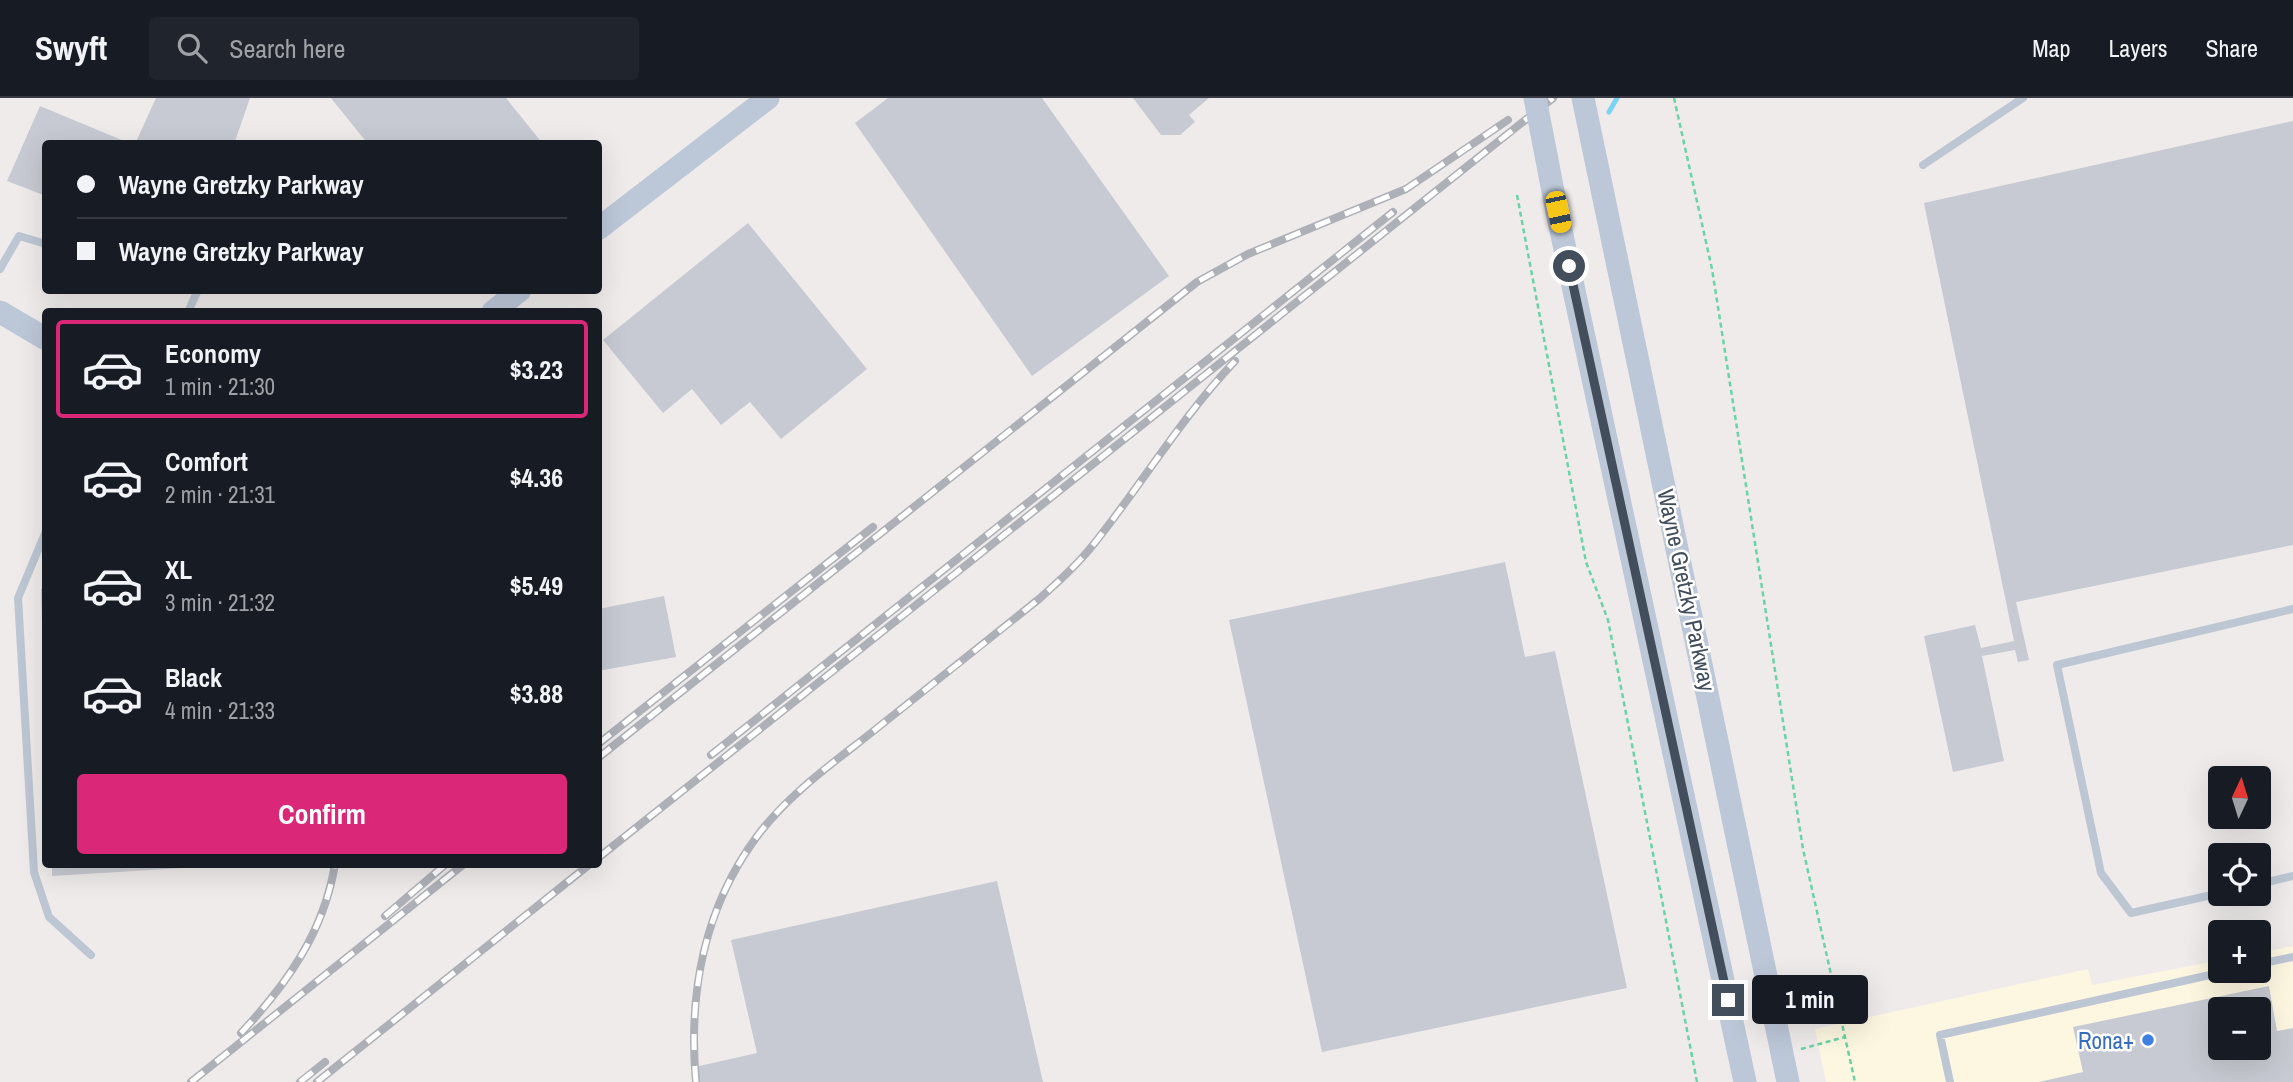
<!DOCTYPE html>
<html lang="en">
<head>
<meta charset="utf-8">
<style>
	:root { --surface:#171b24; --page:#20242c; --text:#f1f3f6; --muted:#9ea1a6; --line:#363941; --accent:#db2777 }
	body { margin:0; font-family:"Archivo Narrow",sans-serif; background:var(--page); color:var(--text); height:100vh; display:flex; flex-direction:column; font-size:26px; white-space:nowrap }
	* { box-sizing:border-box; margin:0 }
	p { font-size:23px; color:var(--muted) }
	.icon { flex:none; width:38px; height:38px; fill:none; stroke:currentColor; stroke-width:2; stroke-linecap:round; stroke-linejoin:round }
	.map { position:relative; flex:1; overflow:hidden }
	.details { position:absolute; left:42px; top:210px; width:560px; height:560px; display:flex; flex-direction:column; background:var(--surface); border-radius:7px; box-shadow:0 7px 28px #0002 }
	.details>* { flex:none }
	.top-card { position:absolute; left:42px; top:42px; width:560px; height:154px; border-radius:7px; box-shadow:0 7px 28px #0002; display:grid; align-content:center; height:154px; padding:0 35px; background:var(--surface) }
	.needle { width:46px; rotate:4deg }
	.fabs { position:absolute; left:2208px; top:668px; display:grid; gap:14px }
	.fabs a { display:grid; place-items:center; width:63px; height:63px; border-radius:7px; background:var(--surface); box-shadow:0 7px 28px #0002; font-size:35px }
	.end { position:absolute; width:32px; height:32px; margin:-16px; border:9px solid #424e5b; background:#fff; box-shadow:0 0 0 4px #fff }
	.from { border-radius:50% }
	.bubble { position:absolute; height:49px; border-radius:7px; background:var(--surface); box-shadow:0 7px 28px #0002; font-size:23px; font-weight:700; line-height:49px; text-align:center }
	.car { position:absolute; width:21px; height:42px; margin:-21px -10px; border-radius:9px; box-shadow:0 0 5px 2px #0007; background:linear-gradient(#f5c518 24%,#345 0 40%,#f5c518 0 76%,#345 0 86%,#f5c518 0) }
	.top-card b { display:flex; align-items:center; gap:24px; height:66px; font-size:26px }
	.top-card b+b { border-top:2px solid var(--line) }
	.top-card i { width:18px; height:18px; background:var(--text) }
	ul { padding:12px 0 0; list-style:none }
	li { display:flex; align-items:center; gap:21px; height:98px; margin:0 14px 10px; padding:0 21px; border:4px solid transparent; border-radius:7px }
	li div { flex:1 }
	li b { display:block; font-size:26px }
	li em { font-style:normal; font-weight:700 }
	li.current { border-color:var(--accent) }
	li>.icon { width:63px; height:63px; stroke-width:1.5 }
	.action { display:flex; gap:14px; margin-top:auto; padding:14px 35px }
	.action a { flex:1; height:80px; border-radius:7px; background:var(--accent); color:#fff; font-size:28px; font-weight:700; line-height:80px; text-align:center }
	header { display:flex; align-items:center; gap:42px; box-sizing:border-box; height:98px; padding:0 35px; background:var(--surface); border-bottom:2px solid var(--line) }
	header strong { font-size:33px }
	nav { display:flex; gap:38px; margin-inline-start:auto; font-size:24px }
	.search { width:490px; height:63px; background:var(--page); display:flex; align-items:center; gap:18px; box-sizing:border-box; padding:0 24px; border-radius:7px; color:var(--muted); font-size:26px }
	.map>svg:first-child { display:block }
	.commercial { fill:#fdf7e1; fill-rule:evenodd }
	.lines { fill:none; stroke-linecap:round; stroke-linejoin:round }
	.stream { stroke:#7cd4f4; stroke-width:5 }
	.building { fill:#c7cad2; fill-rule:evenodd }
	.path { stroke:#69d4a5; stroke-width:2.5; stroke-dasharray:5 3.5; stroke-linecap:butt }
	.lane { stroke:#bdc7d3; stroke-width:8 }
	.secondary { stroke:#bcc7d8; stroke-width:23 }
	.rail-casing { stroke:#adb0b7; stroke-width:8 }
	.rail { stroke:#fff; stroke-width:5; stroke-dasharray:16; stroke-linecap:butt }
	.secondary-bridge { stroke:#bcc7d8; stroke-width:23 }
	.route { stroke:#424e5b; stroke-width:9 }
	.shop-dot { fill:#3f7fe0; stroke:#fff; stroke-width:2.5 }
	.labels { text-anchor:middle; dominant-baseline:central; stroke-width:5; stroke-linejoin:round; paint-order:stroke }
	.street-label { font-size:23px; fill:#424e5b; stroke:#fff }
	.shop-label { font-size:23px; fill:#366cbe; stroke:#fff; text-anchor:end }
</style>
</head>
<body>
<header>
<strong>Swyft</strong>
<div class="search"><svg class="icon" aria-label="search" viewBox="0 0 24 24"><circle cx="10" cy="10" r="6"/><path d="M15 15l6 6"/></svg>Search here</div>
<nav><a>Map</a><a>Layers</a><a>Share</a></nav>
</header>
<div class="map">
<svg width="2293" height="984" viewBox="0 0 2293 984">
	<rect width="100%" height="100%" fill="#efebeb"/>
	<path class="commercial" d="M2293 848V984H1826L1815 931 2088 871 2092 887 2221 862V873H2259V855ZM2221 912H2259V950H2221Z"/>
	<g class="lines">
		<path class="stream" d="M1609 14 1617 0"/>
	</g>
	<path class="building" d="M156 0H250L234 46H135Z
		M331 0H506L543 46H368Z
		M888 0H1042L1169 178 1032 278 855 25Z
		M1133 0H1209L1189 17 1195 24 1180 37H1161Z
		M40 8 129 45V46H46V98L7 83Z
		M2293 23V447L2016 504 2029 562 2018 564 2015 552 1982 558 2004 663 1953 674 1924 538 1975 527 1981 550 2014 543 1924 105Z
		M748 125 867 271 781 341 750 304 721 327 692 291 663 315 603 242Z
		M1505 464 1525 559 1555 553 1627 890 1322 954 1229 522Z
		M41 491H46V558H43Z
		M664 498 676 559 598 573V511Z
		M52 766H200V769L52 778Z
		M997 783 1043 984H698L695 969 757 955 731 842Z
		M2269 888 2277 933 2293 930V984H2039L2083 974 2073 929ZM2221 912H2259V950H2221Z"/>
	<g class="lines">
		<path class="path" d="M1674 0 1712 171 1803 751 1855 984
			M1517 97 1586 464 1608 522 1697 984
			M1801 951 1845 939"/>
		<path class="lane" d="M1923 67 2023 0
			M0 171 19 138 46 146
			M188 214 198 192
			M46 433 18 500 34 774 49 819 91 857
			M2259 786 2293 778
			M2221 795 2131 815 2101 775 2057 567 2293 511
			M2259 866 2293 859
			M1950 984 1940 937 2228 873"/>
		<path class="secondary" d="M1583 0 1788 984
			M1557 114 1745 984
			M598 131 768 0
			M0 214 46 241
			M493 214 520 192"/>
		<defs>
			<path id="rail" d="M598 646 873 429
				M711 657 1393 114
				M598 660 1197 184 1248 156 1406 91 1508 22
				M598 760 1553 0
				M385 818 446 766
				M241 935C287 886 324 834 335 766
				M191 984 464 766
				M300 984 325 964
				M317 984 590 766
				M696 984C688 896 704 809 758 737 791 693 839 661 881 627 934 585 987 543 1039 501 1058 484 1077 467 1093 447 1142 386 1181 320 1235 263"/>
		</defs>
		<use href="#rail" class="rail-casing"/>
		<use href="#rail" class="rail"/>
		<path class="secondary-bridge" d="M1535 0 1557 114"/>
	</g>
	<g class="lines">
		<path class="route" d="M1569 168 1728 902"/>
	</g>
	<circle class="shop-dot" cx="2148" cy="942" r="7"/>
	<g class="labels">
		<g class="street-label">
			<text transform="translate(1687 492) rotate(78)">Wayne Gretzky Parkway</text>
		</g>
		<g class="shop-label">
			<text x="2134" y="942">Rona+</text>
		</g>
	</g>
</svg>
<div class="fabs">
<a><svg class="needle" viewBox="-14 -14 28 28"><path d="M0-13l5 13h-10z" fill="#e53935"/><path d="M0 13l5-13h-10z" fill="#9ea1a6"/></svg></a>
<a><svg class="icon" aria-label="locate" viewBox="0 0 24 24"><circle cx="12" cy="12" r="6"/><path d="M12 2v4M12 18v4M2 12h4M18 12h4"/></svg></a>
<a>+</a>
<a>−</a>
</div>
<i class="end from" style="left:1569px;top:168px"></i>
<i class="end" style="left:1728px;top:902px"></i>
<div class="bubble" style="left:1752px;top:877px;width:116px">1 min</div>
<i class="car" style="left:1558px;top:114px;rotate:168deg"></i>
<div class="top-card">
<b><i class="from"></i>Wayne Gretzky Parkway</b>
<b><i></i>Wayne Gretzky Parkway</b>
</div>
<section class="details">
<ul>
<li class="current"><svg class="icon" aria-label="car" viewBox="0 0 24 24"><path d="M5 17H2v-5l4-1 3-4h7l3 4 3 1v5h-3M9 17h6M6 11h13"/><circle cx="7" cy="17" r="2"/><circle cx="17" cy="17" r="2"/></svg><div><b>Economy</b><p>1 min · 21:30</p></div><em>$3.23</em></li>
<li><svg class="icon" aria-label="car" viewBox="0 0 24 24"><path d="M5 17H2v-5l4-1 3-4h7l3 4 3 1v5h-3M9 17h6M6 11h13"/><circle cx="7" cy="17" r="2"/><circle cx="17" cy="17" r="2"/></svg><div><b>Comfort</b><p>2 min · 21:31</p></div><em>$4.36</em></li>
<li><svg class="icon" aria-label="car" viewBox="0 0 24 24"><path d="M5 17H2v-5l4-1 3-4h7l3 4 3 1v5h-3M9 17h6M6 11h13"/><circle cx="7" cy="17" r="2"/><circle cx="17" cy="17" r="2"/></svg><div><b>XL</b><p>3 min · 21:32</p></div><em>$5.49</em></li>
<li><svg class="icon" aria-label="car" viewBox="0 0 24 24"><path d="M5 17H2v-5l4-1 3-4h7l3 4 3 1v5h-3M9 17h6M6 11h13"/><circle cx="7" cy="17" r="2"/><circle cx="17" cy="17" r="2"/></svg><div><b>Black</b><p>4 min · 21:33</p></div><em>$3.88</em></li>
</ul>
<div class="action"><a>Confirm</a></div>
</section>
</div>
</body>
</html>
